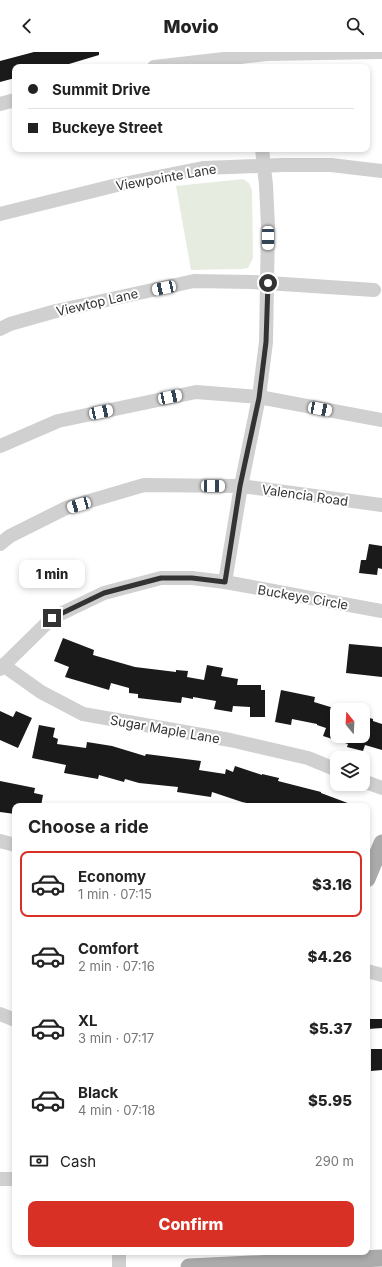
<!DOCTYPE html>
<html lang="en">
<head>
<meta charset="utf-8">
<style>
	:root { --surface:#fff; --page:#f2f2f2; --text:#222; --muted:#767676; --line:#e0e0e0; --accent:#d93025 }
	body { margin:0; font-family:Inter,sans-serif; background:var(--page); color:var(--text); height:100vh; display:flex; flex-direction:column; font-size:15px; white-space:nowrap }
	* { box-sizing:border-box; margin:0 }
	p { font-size:13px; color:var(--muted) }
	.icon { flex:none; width:22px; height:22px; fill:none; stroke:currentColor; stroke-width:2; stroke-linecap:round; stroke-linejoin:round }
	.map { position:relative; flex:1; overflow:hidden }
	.side { position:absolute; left:12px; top:751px; width:358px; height:452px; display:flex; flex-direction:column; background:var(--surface); border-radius:8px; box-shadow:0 2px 6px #0003 }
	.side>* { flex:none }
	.banner { position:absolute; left:12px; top:12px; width:358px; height:88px; border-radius:8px; box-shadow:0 2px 6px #0003; display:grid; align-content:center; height:88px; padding:0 16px; background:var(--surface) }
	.needle { width:26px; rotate:342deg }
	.tools { position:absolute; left:330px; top:651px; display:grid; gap:8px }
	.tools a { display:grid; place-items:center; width:40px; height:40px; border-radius:8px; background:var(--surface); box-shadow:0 2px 6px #0003; font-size:20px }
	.end { position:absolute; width:18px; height:18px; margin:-9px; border:5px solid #333; background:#fff; box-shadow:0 0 0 2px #fff }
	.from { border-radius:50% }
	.bubble { position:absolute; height:28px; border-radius:8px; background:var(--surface); box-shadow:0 2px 6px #0003; font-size:13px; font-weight:800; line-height:28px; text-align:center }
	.car { position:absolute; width:12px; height:24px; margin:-12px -6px; border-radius:5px; box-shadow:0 0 3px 1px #0007; background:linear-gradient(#fff 24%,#345 0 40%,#fff 0 76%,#345 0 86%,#fff 0) }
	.banner b { display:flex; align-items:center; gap:14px; height:38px; font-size:15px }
	.banner b+b { border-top:1px solid var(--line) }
	.banner i { width:10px; height:10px; background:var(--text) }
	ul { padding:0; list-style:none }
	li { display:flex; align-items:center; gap:12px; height:66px; margin:0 8px 6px; padding:0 8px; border:2px solid transparent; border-radius:8px }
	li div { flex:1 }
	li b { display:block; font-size:15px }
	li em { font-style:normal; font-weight:800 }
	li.active { border-color:var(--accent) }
	li>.icon { width:36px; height:36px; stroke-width:1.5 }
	h2 { padding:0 16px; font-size:18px; line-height:48px }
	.pay { display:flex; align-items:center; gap:10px; height:44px; padding:0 16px; font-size:15px }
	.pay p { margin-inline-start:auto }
	.primary-button { display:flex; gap:8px; margin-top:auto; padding:8px 16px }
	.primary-button a { flex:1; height:46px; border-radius:8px; background:var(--accent); color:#fff; font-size:16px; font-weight:800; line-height:46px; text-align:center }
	header { display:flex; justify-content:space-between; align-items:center; height:52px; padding:0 16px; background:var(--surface); font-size:18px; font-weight:800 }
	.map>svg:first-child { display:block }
	.green { fill:#e6ecdf }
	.building { fill:#1a1a1a }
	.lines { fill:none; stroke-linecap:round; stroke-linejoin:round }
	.minor { stroke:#d0d0d0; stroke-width:14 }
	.major { stroke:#ababab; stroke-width:17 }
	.route { stroke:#333; stroke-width:5 }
	.labels { text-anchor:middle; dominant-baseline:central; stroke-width:4; stroke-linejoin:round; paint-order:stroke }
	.street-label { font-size:13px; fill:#333; stroke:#fff }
</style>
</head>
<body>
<header><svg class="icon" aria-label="back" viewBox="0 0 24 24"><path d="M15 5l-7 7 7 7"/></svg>Movio<svg class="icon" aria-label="search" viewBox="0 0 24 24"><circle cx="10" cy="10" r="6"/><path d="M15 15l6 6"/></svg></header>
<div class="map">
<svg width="382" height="1215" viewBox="0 0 382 1215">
	<rect width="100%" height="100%" fill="#fff"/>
	<path class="green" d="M243 127 249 131 252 138 253 206 248 216 242 217 191 218 176 134Z"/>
	<path class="building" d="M34 0H99V3L59 15H15V26L0 30V9Z
		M369 492 382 494V517L378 516 377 523 359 521 361 508H366Z
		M63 586 94 598 93 603 135 615 176 620V618L188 619 187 625 204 628 207 613 223 616 221 624 238 627 237 633H261V638H265V665H250V655L233 654 232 660 214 657 216 649 193 645V647L182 645 181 651 138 646V642L129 641V636L111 631 109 638 65 625 69 615 54 609Z
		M349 592 382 595V625L346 621Z
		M281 638 315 645 314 650 337 657V684H363V664L373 667V669L382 672V698L365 693 363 699 347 695 348 692 323 684 326 676 317 673V672L292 667 291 673 275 670Z
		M0 659 13 665 16 659 32 666 18 696 0 688Z
		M39 673 55 676 53 685 58 687 57 692 86 696 87 690 112 694 145 704 146 702 201 709 199 718 225 722 226 717 233 720 235 714 262 723V722L279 726 278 729 321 740V741L353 753 352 754H261L242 750 212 740 211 745 177 740 178 735 139 731 125 727 124 730 99 723 98 727 64 721 66 713 32 706Z
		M0 729 35 736 34 741 43 743 41 754H15V762L0 760Z
		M368 967H382V976L368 977Z
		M371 997H382V1018L371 1019Z"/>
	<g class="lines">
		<path class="minor" d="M154 15 267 2 382 0
			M0 52 15 48
			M0 162 113 134 203 116 284 113H331L382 119
			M0 277 10 272 56 259 194 229 252 230 374 238
			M0 394 58 369 196 340 259 345 382 368
			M0 492 10 484 66 456 144 433 241 434 382 453
			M225 530 241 434 259 345 266 290 268 174 266 133 262 97
			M3 613 41 640 83 662 230 688 308 706 337 718
			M0 617 52 566 104 541 161 526H192L225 530 382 559
			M363 729 382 736
			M0 789 15 793
			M367 919 382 923
			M0 962 15 968
			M0 1127H15
			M119 1200V1215"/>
		<path class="major" d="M367 827 382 791
			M189 1215 382 1206"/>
	</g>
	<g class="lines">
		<path class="route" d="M52 566 104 541 161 526H192L225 530 240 434 259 346 266 290 268 231"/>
	</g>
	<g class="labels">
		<g class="street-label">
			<text transform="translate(166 125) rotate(-10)">Viewpointe Lane</text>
			<text transform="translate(97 250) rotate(-13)">Viewtop Lane</text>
			<text transform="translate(305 443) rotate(8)">Valencia Road</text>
			<text transform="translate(303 545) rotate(10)">Buckeye Circle</text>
			<text transform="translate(165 677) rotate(10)">Sugar Maple Lane</text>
		</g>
	</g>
</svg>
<div class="tools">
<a><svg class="needle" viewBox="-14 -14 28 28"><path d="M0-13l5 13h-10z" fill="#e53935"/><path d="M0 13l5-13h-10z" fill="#767676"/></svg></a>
<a><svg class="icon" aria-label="layers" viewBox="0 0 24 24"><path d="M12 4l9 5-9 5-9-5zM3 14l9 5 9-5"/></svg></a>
</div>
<i class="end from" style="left:268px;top:231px"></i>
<i class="end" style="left:52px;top:566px"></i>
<div class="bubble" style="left:19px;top:508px;width:66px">1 min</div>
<i class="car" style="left:268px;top:186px;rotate:180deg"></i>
<i class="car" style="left:164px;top:236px;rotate:258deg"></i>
<i class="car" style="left:170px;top:345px;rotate:78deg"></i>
<i class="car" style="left:320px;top:357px;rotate:101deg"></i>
<i class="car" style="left:101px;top:360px;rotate:78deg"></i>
<i class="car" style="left:213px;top:434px;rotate:91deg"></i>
<i class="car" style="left:79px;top:453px;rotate:254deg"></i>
<div class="banner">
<b><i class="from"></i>Summit Drive</b>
<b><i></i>Buckeye Street</b>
</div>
<section class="side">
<h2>Choose a ride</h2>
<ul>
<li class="active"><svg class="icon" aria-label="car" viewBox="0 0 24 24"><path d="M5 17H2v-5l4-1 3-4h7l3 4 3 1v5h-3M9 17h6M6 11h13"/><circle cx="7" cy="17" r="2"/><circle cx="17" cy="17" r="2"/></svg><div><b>Economy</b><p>1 min · 07:15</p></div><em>$3.16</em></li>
<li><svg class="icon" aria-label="car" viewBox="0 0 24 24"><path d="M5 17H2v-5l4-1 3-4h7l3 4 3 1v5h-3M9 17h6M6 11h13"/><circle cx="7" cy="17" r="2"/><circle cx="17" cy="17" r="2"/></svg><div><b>Comfort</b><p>2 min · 07:16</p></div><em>$4.26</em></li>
<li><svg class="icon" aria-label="car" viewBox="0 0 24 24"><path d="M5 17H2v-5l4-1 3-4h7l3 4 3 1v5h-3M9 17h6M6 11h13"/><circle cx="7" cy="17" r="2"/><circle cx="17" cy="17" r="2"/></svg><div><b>XL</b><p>3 min · 07:17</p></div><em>$5.37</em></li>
<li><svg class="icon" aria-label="car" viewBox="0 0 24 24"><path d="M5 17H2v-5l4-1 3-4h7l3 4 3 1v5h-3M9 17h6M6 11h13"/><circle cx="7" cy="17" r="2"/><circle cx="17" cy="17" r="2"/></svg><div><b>Black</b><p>4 min · 07:18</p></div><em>$5.95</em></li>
</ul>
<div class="pay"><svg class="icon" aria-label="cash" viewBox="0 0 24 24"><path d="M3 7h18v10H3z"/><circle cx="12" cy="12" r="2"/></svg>Cash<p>290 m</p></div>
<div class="primary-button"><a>Confirm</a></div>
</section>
</div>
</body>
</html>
